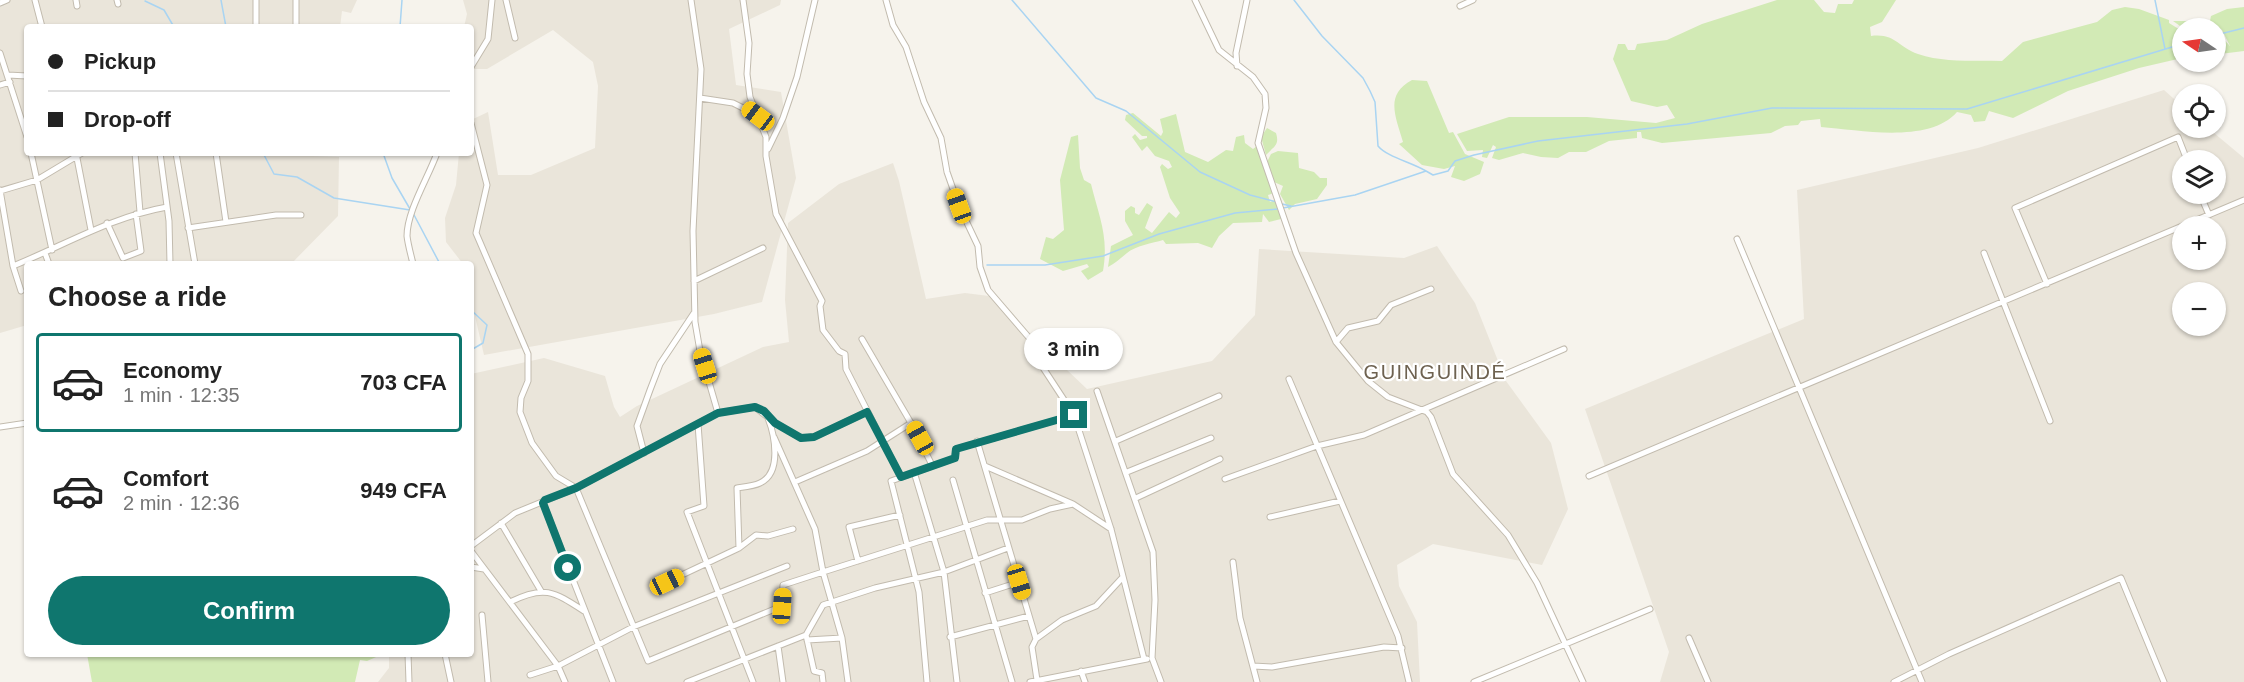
<!DOCTYPE html>
<html lang="en">
<head>
<meta charset="utf-8">
<style>
	:root { --surface:#fff; --page:#f6f6f6; --text:#222; --muted:#767676; --line:#e0e0e0; --accent:#0f766e }
	body { margin:0; font-family:Arial,sans-serif; background:var(--page); color:var(--text); height:100vh; display:flex; flex-direction:column; font-size:22px; white-space:nowrap }
	* { box-sizing:border-box; margin:0 }
	p { font-size:20px; color:var(--muted) }
	.icon { flex:none; width:33px; height:33px; fill:none; stroke:currentColor; stroke-width:2; stroke-linecap:round; stroke-linejoin:round }
	.map { position:relative; flex:1; overflow:hidden }
	.sheet { position:absolute; left:24px; top:261px; width:450px; height:396px; display:flex; flex-direction:column; background:var(--surface); border-radius:6px; box-shadow:0 2px 4px #0004 }
	.sheet>* { flex:none }
	.guide { position:absolute; left:24px; top:24px; width:450px; height:132px; border-radius:6px; box-shadow:0 2px 4px #0004; display:grid; align-content:center; height:132px; padding:0 24px; background:var(--surface) }
	.needle { width:39px; rotate:283deg }
	.tools { position:absolute; left:2172px; top:18px; display:grid; gap:12px }
	.tools a { display:grid; place-items:center; width:54px; height:54px; border-radius:50%; background:var(--surface); box-shadow:0 2px 4px #0004; font-size:30px }
	.end { position:absolute; width:27px; height:27px; margin:-14px; border:8px solid #0f766e; background:#fff; box-shadow:0 0 0 3px #fff }
	.from { border-radius:50% }
	.bubble { position:absolute; height:42px; border-radius:21px; background:var(--surface); box-shadow:0 2px 4px #0004; font-size:20px; font-weight:800; line-height:42px; text-align:center }
	.car { position:absolute; width:18px; height:36px; margin:-18px -9px; border-radius:8px; box-shadow:0 0 4px 2px #0007; background:linear-gradient(#f5c518 24%,#345 0 40%,#f5c518 0 76%,#345 0 86%,#f5c518 0) }
	.guide b { display:flex; align-items:center; gap:21px; height:57px; font-size:22px }
	.guide b+b { border-top:2px solid var(--line) }
	.guide i { width:15px; height:15px; background:var(--text) }
	ul { padding:0; list-style:none }
	li { display:flex; align-items:center; gap:18px; height:99px; margin:0 12px 9px; padding:0 12px; border:3px solid transparent; border-radius:6px }
	li div { flex:1 }
	li b { display:block; font-size:22px }
	li em { font-style:normal; font-weight:800 }
	li.current { border-color:var(--accent) }
	li>.icon { width:54px; height:54px; stroke-width:1.5 }
	h2 { padding:0 24px; font-size:27px; line-height:72px }
	.action { display:flex; gap:12px; margin-top:auto; padding:12px 24px }
	.action a { flex:1; height:69px; border-radius:36px; background:var(--accent); color:#fff; font-size:24px; font-weight:800; line-height:69px; text-align:center }
	.map>svg:first-child { display:block }
	.residential { fill:#eae5da; fill-rule:evenodd }
	.green { fill:#d2eab5 }
	.lines { fill:none; stroke-linecap:round; stroke-linejoin:round }
	.stream { stroke:#a9d4f2; stroke-width:1.5 }
	.minor-casing { stroke:#c2bbae; stroke-width:7 }
	.minor { stroke:#fff; stroke-width:5 }
	.route { stroke:#0f766e; stroke-width:8 }
	.labels { text-anchor:middle; dominant-baseline:central; stroke-width:4.5; stroke-linejoin:round; paint-order:stroke }
	.quarter-label { font-size:20px; letter-spacing:1.5px; fill:#6e6250; stroke:#fff }
</style>
</head>
<body>
<div class="map">
<svg width="2244" height="682" viewBox="0 0 2244 682">
	<rect width="100%" height="100%" fill="#f6f3ec"/>
	<path class="residential" d="M0 0H357L351 13 342 11 340 27H27V153H313V156L339 157 338 216 291 264H27V325L0 333Z
		M463 0H781L780 5 729 29 736 85 781 92 796 178 762 302 714 314 484 355 471 299V264H463L446 242 445 218 456 185 459 153H471V120L488 112 498 175H531L595 148 598 86 593 62 553 30 487 69H471V27H464L467 14Z
		M2164 90 2182 106V128H2208L2244 158V682H1660L1669 652 1585 409 1804 319 1797 190 1978 148ZM2182 160H2216V194H2182ZM2182 226H2216V260H2182ZM2182 292H2216V326H2182Z
		M893 163 899 181 926 299 965 293 989 296 1087 389 1212 361 1255 315 1259 249 1404 258 1437 246 1475 303 1506 381 1551 443 1568 509 1542 565 1433 544 1397 565 1399 586 1417 622 1420 682H378L389 668V654H471V374L544 358 605 376 614 407 620 417 637 406 763 347 789 342 785 300 788 223 839 184Z"/>
	<path class="green" d="M1777 0H1814L1824 12 1835 13 1838 4H1852L1854 0H1896L1882 22 1870 27 1871 36C1896 33 1897 47 1918 54 1944 63 1975 60 2002 61L2023 42 2097 22 2112 10 2125 7 2139 9 2169 20V23L2182 31V58L2139 68 2068 91 2013 118 1989 111 1985 121 1974 122 1971 115 1957 112C1929 144 1860 130 1821 127L1820 119 1801 121 1798 125 1785 126 1771 133 1662 143 1642 138 1641 132H1637V138L1609 141 1586 152H1569L1558 158 1541 157 1523 153 1499 160 1492 158 1496 147 1493 145 1487 158 1482 157 1483 150 1467 151 1457 134 1509 117H1587L1656 123 1675 118 1667 105 1657 107 1631 101 1613 59 1618 44H1625L1628 50H1635L1637 44 1667 40 1702 24Z
		M2244 7V51L2220 54 2216 45V31L2230 46 2222 30 2210 21 2211 16 2227 9Z
		M2173 21H2191L2201 28H2183Z
		M1412 80 1427 81 1449 133 1453 132 1465 154 1484 162 1480 174 1464 181 1451 177 1455 166 1444 169 1422 165 1399 144 1403 142C1396 117 1384 95 1412 80Z
		M1133 113 1161 136 1163 132 1160 119 1176 114 1185 152 1208 162 1226 150 1233 151 1236 137 1244 135 1245 143 1253 149 1257 146 1274 193 1268 195 1270 202 1276 200 1281 219 1269 222 1263 214 1262 222 1233 223 1219 236 1212 248 1198 243 1166 244 1163 240C1153 243 1135 246 1127 253 1120 259 1115 263 1108 267L1111 246 1133 235 1125 221V211L1131 206 1135 208V213L1139 215 1147 203 1153 207 1145 228 1152 233 1169 212 1176 218 1180 213 1170 198 1160 167 1162 164 1168 169 1172 167 1169 161 1155 156 1147 146 1142 151 1132 137 1135 134 1140 140 1147 138V136H1142L1125 120 1126 115Z
		M1267 128 1276 133C1280 146 1273 147 1266 155L1261 137Z
		M1078 135 1080 168 1084 180 1091 184C1099 217 1109 236 1103 271L1088 280 1081 271 1089 267 1087 264 1063 271 1040 259 1046 237 1053 239 1064 230 1060 180 1071 137Z
		M1278 151 1298 153 1299 168 1314 172 1320 178H1327V185L1317 199 1295 204 1289 210 1280 194 1283 186 1274 182 1267 162 1271 154Z
		M87 654H383L367 661 360 660 355 682H92Z"/>
	<g class="lines">
		<path class="stream" d="M221 0 226 27
			M1012 0 1096 98 1126 111 1200 172 1250 195 1277 202
			M1294 0 1322 36 1363 78 1370 91 1375 102 1378 146C1387 157 1411 162 1426 171
			M2155 0 2165 49
			M145 1 164 10 174 27
			M400 27 402 0
			M2216 35 2244 28
			M263 153 274 174 297 177 334 198 410 210
			M383 153 392 178 410 209
			M1282 204 1291 206
			M1283 208 1355 195 1426 171 1433 175 1448 171 1455 161 1474 155 1538 141 1687 124 1772 108 1967 109 2182 44
			M413 213 440 264
			M987 265H1045L1103 256 1159 234 1235 213 1278 209
			M471 310 487 325 483 343 471 350"/>
		<defs>
			<path id="minor" d="M35 0 42 27
				M76 0 77 6
				M117 0 118 4
				M256 0V27
				M506 0 515 38
				M691 0 701 69 693 231 695 322 700 351 718 413
				M743 0 749 43 747 74 750 97 766 137V156L776 214 822 301 820 306 823 330 839 351 845 354 846 369 901 477
				M886 0 893 25 906 47 924 102 941 138 947 172 959 206 978 246 980 267 988 290 1031 340 1036 357 1074 415 1111 529 1144 659
				M1195 0 1219 50 1253 77 1265 94 1266 108 1258 143 1296 253 1336 342 1368 381 1388 397 1427 412 1431 417 1453 474 1508 535 1537 583 1583 682
				M0 3 7 0
				M1460 6 1473 0
				M296 27V0
				M0 53 27 137
				M1237 66 1236 53 1247 0
				M471 67 488 39 492 0
				M8 75 27 76
				M0 85 10 82
				M700 98 733 103 757 115
				M471 123 487 185 476 233 528 354V381L521 398 520 412 532 443 556 476 576 488
				M768 149 783 118 797 77 815 0
				M31 153 52 250
				M76 153 91 230
				M135 153 140 212
				M160 153 169 221 170 264
				M176 153 195 264
				M216 153 226 222
				M0 190 13 266 21 291
				M0 191 37 180 82 153
				M2200 194 2209 215
				M107 223 123 258 141 251 136 214
				M188 228 276 215H301
				M1737 239 1922 682
				M45 253 49 264
				M1984 253 2050 421
				M413 264C411 255 408 245 407 236 407 211 428 178 437 153
				M13 266C65 245 111 217 167 207
				M694 281 763 248
				M2047 284 2015 208 2178 137 2187 160
				M862 339 911 423 932 465
				M1336 342 1348 328 1378 321 1391 305 1431 289
				M1289 379 1398 636 1409 682
				M1097 391 1153 552 1155 600 1152 658 1161 682
				M698 424 704 506 687 512 753 682
				M0 427 27 423
				M774 437 815 529 823 572 783 585 782 606 648 661 576 488 718 413 755 407 775 423 801 438 814 437 867 412
				M977 441 1036 639
				M1116 441 1219 396
				M644 453 637 426 650 390 660 364 694 313
				M985 466 1073 504 1111 529
				M914 472 944 572 957 682
				M1127 472 1211 438
				M1589 476 2244 200
				M1225 479 1317 446 1364 435 1564 349
				M953 480 1012 682
				M795 482 867 451 911 423
				M1136 498 1220 459
				M543 503 613 682
				M1270 517 1340 501
				M501 523 541 591
				M471 546 515 513 576 488
				M739 548 737 488C744 487 754 486 760 483 782 473 775 436 768 418
				M471 551 558 666 565 682
				M858 561 849 527 900 515
				M1233 562 1240 618 1257 682
				M471 567 484 569
				M667 582 739 548 756 535 768 536 793 529
				M985 593 1019 582
				M510 602C544 585 553 591 584 611
				M482 615 488 682
				M806 635 814 671 822 673 823 682
				M950 637 1029 616
				M1689 638 1708 682
				M807 640 842 638
				M778 646 783 682
				M408 654 409 682
				M445 654 451 682
				M1253 666 1272 667 1384 647 1402 648
				M1081 671 1085 682
				M530 675 558 666 633 627 787 566
				M1037 680 1032 647 1036 639 1062 620 1096 606 1123 577
				M687 682 806 635 823 605 875 588 944 572 1008 548
				M848 682 842 638 823 572 987 520H1022L1050 509 1073 504
				M927 682 919 592 891 481 955 458 956 449 1074 415
				M1030 682 1147 659
				M1474 682 1650 609
				M1894 682 1949 654 2121 578 2164 682"/>
		</defs>
		<use href="#minor" class="minor-casing"/>
		<use href="#minor" class="minor"/>
	</g>
	<g class="lines">
		<path class="route" d="M568 568 543 503 545 500 576 488 718 413 755 407 764 411 775 423 801 438 814 437 867 412 901 477 955 458 956 449 1074 415"/>
	</g>
	<g class="labels">
		<g class="quarter-label">
			<text x="1435" y="372">GUINGUINDÉ</text>
		</g>
	</g>
</svg>
<div class="tools">
<a><svg class="needle" viewBox="-14 -14 28 28"><path d="M0-13l5 13h-10z" fill="#e53935"/><path d="M0 13l5-13h-10z" fill="#767676"/></svg></a>
<a><svg class="icon" aria-label="locate" viewBox="0 0 24 24"><circle cx="12" cy="12" r="6"/><path d="M12 2v4M12 18v4M2 12h4M18 12h4"/></svg></a>
<a><svg class="icon" aria-label="layers" viewBox="0 0 24 24"><path d="M12 4l9 5-9 5-9-5zM3 14l9 5 9-5"/></svg></a>
<a>+</a>
<a>−</a>
</div>
<i class="end from" style="left:568px;top:568px"></i>
<i class="end" style="left:1074px;top:415px"></i>
<div class="bubble" style="left:1024px;top:328px;width:99px">3 min</div>
<i class="car" style="left:758px;top:116px;rotate:307deg"></i>
<i class="car" style="left:959px;top:206px;rotate:340deg"></i>
<i class="car" style="left:705px;top:366px;rotate:343deg"></i>
<i class="car" style="left:920px;top:438px;rotate:331deg"></i>
<i class="car" style="left:667px;top:582px;rotate:65deg"></i>
<i class="car" style="left:1019px;top:582px;rotate:163deg"></i>
<i class="car" style="left:782px;top:606px;rotate:4deg"></i>
<div class="guide">
<b><i class="from"></i>Pickup</b>
<b><i></i>Drop-off</b>
</div>
<section class="sheet">
<h2>Choose a ride</h2>
<ul>
<li class="current"><svg class="icon" aria-label="car" viewBox="0 0 24 24"><path d="M5 17H2v-5l4-1 3-4h7l3 4 3 1v5h-3M9 17h6M6 11h13"/><circle cx="7" cy="17" r="2"/><circle cx="17" cy="17" r="2"/></svg><div><b>Economy</b><p>1 min · 12:35</p></div><em>703 CFA</em></li>
<li><svg class="icon" aria-label="car" viewBox="0 0 24 24"><path d="M5 17H2v-5l4-1 3-4h7l3 4 3 1v5h-3M9 17h6M6 11h13"/><circle cx="7" cy="17" r="2"/><circle cx="17" cy="17" r="2"/></svg><div><b>Comfort</b><p>2 min · 12:36</p></div><em>949 CFA</em></li>
</ul>
<div class="action"><a>Confirm</a></div>
</section>
</div>
</body>
</html>
